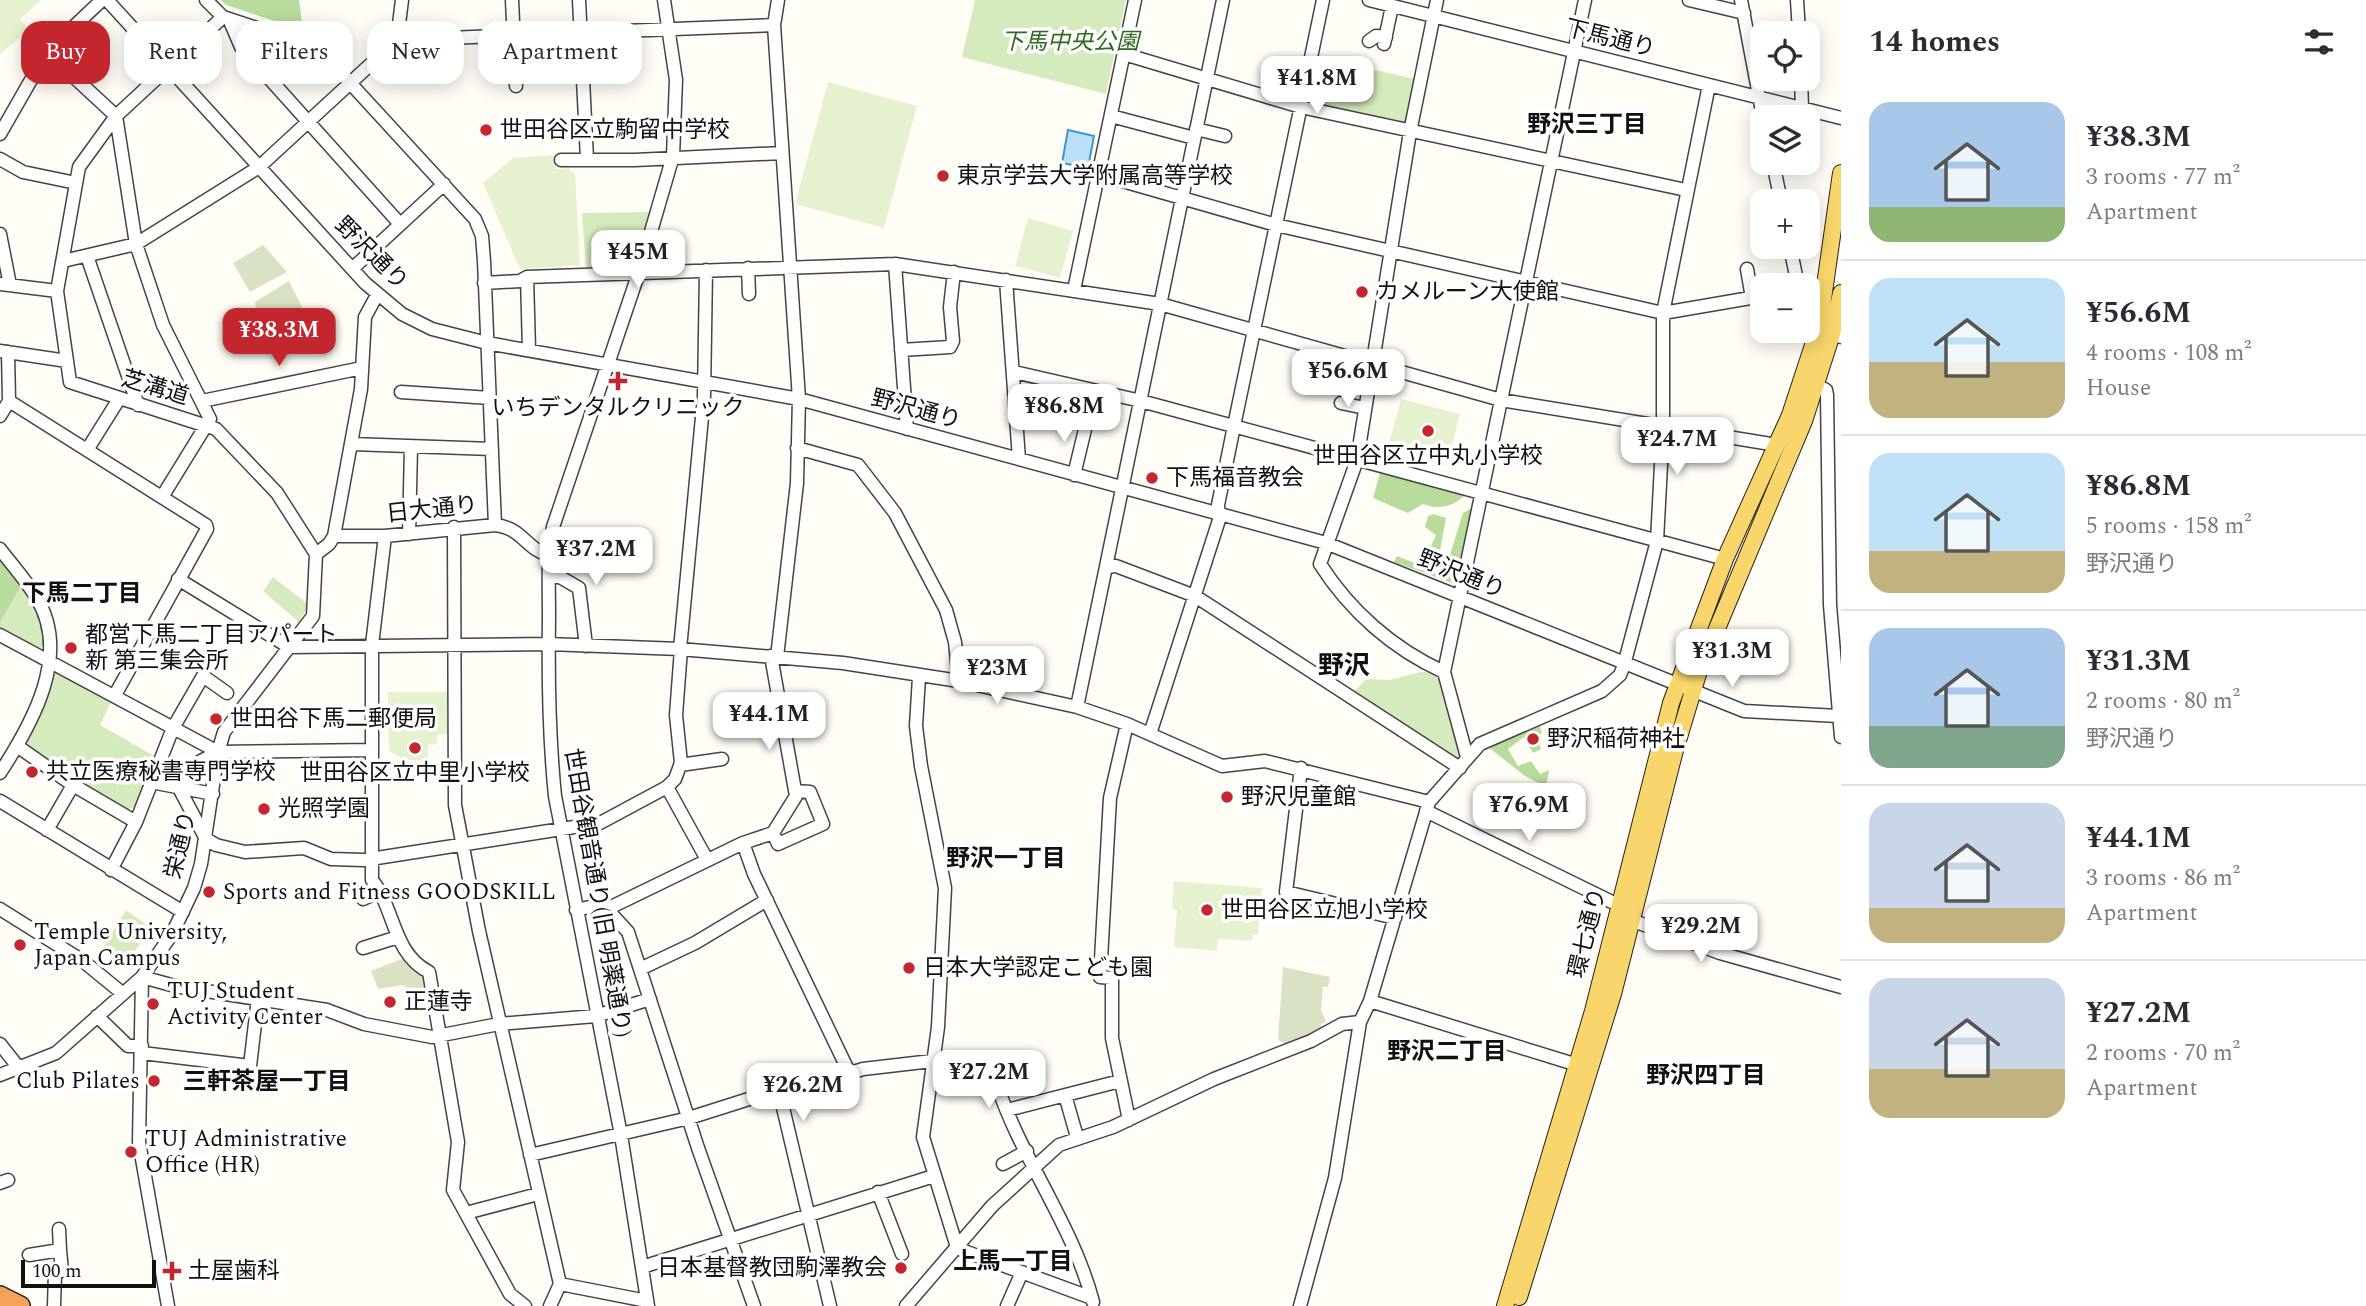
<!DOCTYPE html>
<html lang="en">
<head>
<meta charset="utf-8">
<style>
	:root { --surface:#fff; --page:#f7f7f7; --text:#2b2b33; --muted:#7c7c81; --line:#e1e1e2; --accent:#c4262e }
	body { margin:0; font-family:Spectral,"Noto Sans JP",serif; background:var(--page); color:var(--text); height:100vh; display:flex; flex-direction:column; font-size:26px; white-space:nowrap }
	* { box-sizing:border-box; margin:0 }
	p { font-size:23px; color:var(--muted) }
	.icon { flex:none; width:38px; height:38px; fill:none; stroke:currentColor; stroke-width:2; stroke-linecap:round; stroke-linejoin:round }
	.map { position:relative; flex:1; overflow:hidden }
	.sheet { display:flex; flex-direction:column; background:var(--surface); width:525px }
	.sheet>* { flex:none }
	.guide { position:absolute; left:21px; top:21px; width:665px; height:63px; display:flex; gap:14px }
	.buttons { position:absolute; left:1750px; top:21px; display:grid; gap:14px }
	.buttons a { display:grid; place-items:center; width:70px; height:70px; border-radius:14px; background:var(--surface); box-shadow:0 4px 18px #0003; font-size:35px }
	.scale { position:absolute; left:21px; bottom:18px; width:135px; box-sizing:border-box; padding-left:7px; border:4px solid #111; border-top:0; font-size:19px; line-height:24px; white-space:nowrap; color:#111; -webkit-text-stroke:5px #fff; paint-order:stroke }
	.price { position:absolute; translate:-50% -60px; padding:0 16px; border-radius:14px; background:#fff; color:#222; font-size:23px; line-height:46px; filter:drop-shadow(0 2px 4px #0008) }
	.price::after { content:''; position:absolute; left:50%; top:42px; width:21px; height:16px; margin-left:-10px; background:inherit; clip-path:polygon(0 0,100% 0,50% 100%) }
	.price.active { background:var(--accent); color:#fff }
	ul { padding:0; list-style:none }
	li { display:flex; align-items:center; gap:21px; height:175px; padding:0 28px }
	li+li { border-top:2px solid var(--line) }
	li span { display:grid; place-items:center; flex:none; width:196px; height:140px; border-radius:21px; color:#555 }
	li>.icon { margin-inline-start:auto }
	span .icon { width:84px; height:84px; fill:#fffc; stroke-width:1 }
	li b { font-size:30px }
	h2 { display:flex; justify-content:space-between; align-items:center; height:84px; padding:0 28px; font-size:30px }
	.chip { padding:0 24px; border-radius:21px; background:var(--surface); box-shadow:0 4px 18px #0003; font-size:24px; line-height:63px }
	.chip.active { background:var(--accent); color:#fff }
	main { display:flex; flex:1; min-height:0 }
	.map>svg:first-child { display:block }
	.green { fill:#d5ebbd }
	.forest { fill:#b9dc9c }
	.cemetery { fill:#d9e3c4 }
	.pitch { fill:#e6f2cf }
	.water { fill:#b9e0f7; stroke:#3f96cf; stroke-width:2 }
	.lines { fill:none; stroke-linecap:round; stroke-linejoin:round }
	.minor-casing { stroke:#444; stroke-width:15 }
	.major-casing { stroke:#222; stroke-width:18 }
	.highway-casing { stroke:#222; stroke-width:22 }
	.minor { stroke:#fff; stroke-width:12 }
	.major { stroke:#f9d66b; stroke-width:16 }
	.highway { stroke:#f5a25d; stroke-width:19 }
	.poi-dot { fill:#c4262e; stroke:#fff; stroke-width:2.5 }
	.labels { text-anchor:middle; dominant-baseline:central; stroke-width:7; stroke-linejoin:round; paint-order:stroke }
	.street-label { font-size:23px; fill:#111; stroke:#fff }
	.park-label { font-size:23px; font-style:italic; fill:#2f6b1f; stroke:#fff }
	.poi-label { font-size:23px; fill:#111; stroke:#fff; text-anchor:start }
	.neighbourhood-label { font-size:24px; font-weight:bold; fill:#111; stroke:#fff }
	.quarter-label { font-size:26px; font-weight:bold; fill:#111; stroke:#fff }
</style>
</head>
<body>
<main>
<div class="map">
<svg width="1841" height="1306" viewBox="0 0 1841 1306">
	<rect width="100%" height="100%" fill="#fffdf5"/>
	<path class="green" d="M 975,0 L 1126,0 L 1106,94 L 962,57 Z
		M 1316,57 L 1416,79 L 1406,125 L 1306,103 Z
		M 650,212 L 634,266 L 586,268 L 582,213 Z
		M 0,555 C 23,586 42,605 44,646 L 39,649 L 0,628 Z
		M 273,577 L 309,605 L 299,622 L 263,591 Z
		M 58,671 L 112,700 L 100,725 L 156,757 L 137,807 L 123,810 L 26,746 L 24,742 L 53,673 Z
		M 1420,672 L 1443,672 L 1464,756 L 1459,765 L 1351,695 L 1366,679 L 1390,680 Z
		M 126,910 L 151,928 L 124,967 L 101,951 Z"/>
	<path class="forest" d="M 221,0 L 299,0 L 302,21 L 297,26 L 287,25 L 226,5 Z
		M 1381,470 L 1466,494 C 1454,507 1438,510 1423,504 L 1408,513 L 1373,498 Z
		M 1472,508 L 1459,579 L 1455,584 L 1394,562 L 1397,556 L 1422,566 L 1436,535 L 1425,527 L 1428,516 L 1433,514 L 1446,518 L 1440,550 L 1450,555 L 1463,513 Z
		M 0,557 L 21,586 L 0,622 Z
		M 1539,724 L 1542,733 L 1536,736 L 1541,749 L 1533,753 L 1524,737 L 1508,749 L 1518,766 L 1531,761 L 1540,774 L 1549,770 L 1546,787 L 1525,776 L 1487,746 Z"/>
	<path class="cemetery" d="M 263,245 L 287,272 L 250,292 L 233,263 Z
		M 289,281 L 309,321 L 265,336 L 258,320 L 255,302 Z
		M 404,958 L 426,979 L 428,991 L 411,993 L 404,985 L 378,989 L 371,971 Z
		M 1283,967 L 1330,977 L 1328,987 L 1323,987 L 1321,1010 L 1326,1022 L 1321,1024 L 1322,1032 L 1291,1046 L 1278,1040 Z"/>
	<path class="pitch" d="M 0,0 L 41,0 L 20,19 L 29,30 L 0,54 Z
		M 828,82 L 917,106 L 884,228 L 795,204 Z
		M 555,155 L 556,169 L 568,168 L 575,174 L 580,265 L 520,269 L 483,183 L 513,158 Z
		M 1028,218 L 1073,231 L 1060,278 L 1015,266 Z
		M 1401,399 L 1460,414 L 1448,460 L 1389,444 Z
		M 388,692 L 448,692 L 448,734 L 437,735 L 437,744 L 428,745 L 428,760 L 405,760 L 389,751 Z
		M 1174,881 L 1262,888 L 1258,935 L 1253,935 L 1252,941 L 1218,939 L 1217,951 L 1174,947 L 1177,910 L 1172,909 Z"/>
	<path class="water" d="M 1068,130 L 1094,136 L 1088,168 L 1062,163 Z"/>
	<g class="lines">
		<g class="minor-casing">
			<path id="minor" d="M 107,0 L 365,283 L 402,314 L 432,329 L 487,343 L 799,399 L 1326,543 L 1744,711 L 1838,716
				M 206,0 L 223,17 L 318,48 L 475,219 L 482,236 L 484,261 L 495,525
				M 512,0 L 516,86
				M 579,0 L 587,159
				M 1369,0 L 1841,118
				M 1437,0 L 1410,132 L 1357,460 L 1320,564 C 1350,611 1393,649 1444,672
				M 1689,0 L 1744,13
				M 1741,0 L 1763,117
				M 1797,0 L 1799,33
				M 229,19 L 241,47 L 400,224
				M 397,40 L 774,25
				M 1369,41 L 1376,36 L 1386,37
				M 1384,44 L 1392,6
				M 47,52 L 116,116 L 136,244 L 163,325 L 210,419 L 162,497
				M 1124,54 L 1301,107 L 1686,190
				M 1801,79 L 1802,108
				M 1111,116 L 1194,138
				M 1196,129 L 1225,136
				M 0,134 L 47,52 L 102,0
				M 0,159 L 23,172 L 76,183
				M 561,160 L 635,160 L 782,153
				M 1773,163 L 1781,201
				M 1098,174 L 1276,225 L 1663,313 L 1762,296
				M 0,234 L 10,285
				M 1790,247 L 1798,285
				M 87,256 L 138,405
				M 63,261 L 136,244 L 259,167 L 397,40 L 402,0
				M 895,264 L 907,429
				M 748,268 L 749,294
				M 352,269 L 444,184
				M 1747,269 L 1752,298
				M 527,277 L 529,350
				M 1006,280 L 1019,459
				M 484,283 L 520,281 L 527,277 L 895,264 L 1160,304 L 1501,400 L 1777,445
				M 0,284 L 57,291
				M 1074,290 L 1135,0
				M 1808,312 L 1819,327 L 1841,337
				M 901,350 L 950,347 L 953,341 L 950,307 L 954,272
				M 0,351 L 67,361
				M 8,352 L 9,401
				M 1014,372 L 1141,401 L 1725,559
				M 1817,385 L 1826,390 L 1827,395 L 1830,605 L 1841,737
				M 401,392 L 490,398
				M 202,401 L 362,368
				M 1341,403 L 1365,408
				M 1015,404 L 1032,407
				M 0,416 L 9,401 L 206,525 L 207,529 L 115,695
				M 352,444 L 492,449
				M 797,448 L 858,465 L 895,513 L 946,610 L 955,642 L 959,681
				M 87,450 L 119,399
				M 1074,475 L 1087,421
				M 454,527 L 455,805 L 479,931 L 560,1284 L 550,1306
				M 409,534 L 411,447
				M 334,536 L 361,389 L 365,317 L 377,295
				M 385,536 L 372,645 L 372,880 C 395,908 392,953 429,972 L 458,1142 L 453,1190 L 510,1294 L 525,1306
				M 0,549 C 12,565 26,580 36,597 C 72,654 32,724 0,773
				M 316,554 L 329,544 L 334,536 L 385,536 L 495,525 C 523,528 525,549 549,555
				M 1106,567 L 1116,566 L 1195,596 L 1460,768
				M 549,577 L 560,577 L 579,588 L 586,646
				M 178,579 L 289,647 L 548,644 L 680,649 L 843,663 L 959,681 L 1077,707 L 1127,724 L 1222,766 L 1265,761 L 1429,802
				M 0,635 L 218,752
				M 680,649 L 704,396 L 706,270
				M 777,657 L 797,483 L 799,399 L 774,25 L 778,0
				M 919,677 L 916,726 L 921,766 L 945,888 L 938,1027 L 923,1137 L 956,1244 L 964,1251 L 1092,1298
				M 1077,707 L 1223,0
				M 1127,724 L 1110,798 L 1100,977 L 1112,978 L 1112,1038 L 1129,1120
				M 1150,734 L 1219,520 L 1218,505 L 1234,426 L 1323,0
				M 17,746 L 73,785 L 136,822
				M 1467,757 L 1444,672 L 1585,0
				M 680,765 L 722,759
				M 1301,768 L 1286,892 L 1395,918
				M 151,782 L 213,794
				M 667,787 L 705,856
				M 180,790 L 206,839 L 216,845 L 245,852 L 304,848 L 331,859 L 364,860 L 600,823 L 667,787 L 675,779 L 681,763 L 676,715 L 681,649
				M 180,790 L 201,761 L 218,752 L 372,750
				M 0,801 L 183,912
				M 1426,811 L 1618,905
				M 47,830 L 73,785
				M 773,833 L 778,844 L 823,824 L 810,792 L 795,791
				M 743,843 L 754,874 L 849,1072
				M 111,870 L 136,822 L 173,728 L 203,676 L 227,693
				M 363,899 L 381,891
				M 0,909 L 83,961 L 122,993
				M 607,909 L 628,932 L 698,1148 L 754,1306
				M 576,910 L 594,906 L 607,909 L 743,843 L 773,833 L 796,796 L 771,656
				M 1631,920 L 1720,953 L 1841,987
				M 363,948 L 398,937
				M 640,969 L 695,943 L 767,900
				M 1370,1001 L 1584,1067
				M 97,1016 L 128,1046 L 142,1046
				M 0,1044 L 19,1068
				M 142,1053 L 250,1066 L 258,998
				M 0,1075 L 56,1053 L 142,977 L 172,934 L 194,888 L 201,864 L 218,752 L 224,732 L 313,616 L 316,554 L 277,493 L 216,429 L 70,382 L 57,291 L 79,167 L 116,116 L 223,17
				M 997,1085 C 1022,1160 1073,1225 1093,1302
				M 780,1095 L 830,1306
				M 1065,1095 L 1077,1137
				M 1007,1110 L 1120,1081
				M 530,1155 L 689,1118 L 752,1098 L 780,1095 L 863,1069 L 932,1061
				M 1003,1164 L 1027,1151
				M 0,1183 L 8,1180
				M 878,1192 L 902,1254
				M 466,1213 L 538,1194
				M 59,1229 L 60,1250
				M 29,1255 L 60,1250 L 62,1271
				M 642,1267 L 934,1176
				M 560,1284 L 647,1301
				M 54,1306 L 55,1273
				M 168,1306 L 139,1142 L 142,977 L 175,986 L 327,1010 L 364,1024 L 432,1037 L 499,1024 L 596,1016 L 650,999
				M 648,1306 L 621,1135 L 555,796 C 549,737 548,678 549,618 C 549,588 547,557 553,527 L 641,266 L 673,156 L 676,80 L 664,0
				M 906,1306 L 992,1206 L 1059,1145 L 1113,1127 L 1214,1079 L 1311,1041 L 1342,1024 L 1360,1022
				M 1007,1306 L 1022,1272
				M 1300,1306 L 1335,1178 L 1360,1022 L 1370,1001 L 1429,802 L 1480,744 L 1602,691 L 1620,675 L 1624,665 L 1657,541 L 1663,427 L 1663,313 L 1709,85"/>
		</g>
		<g class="major-casing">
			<path id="major" d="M 1519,1297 L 1613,994 L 1674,754 L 1698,674 L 1804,421 L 1832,334 L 1841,293
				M 1505,1306 L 1593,1011 L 1671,703 L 1725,559 L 1790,415 L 1819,327 L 1841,173"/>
		</g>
		<g class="highway-casing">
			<path id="highway" d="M 0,1296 L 20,1306"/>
		</g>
		<use href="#minor" class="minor"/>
		<use href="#major" class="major"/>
		<use href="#highway" class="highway"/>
	</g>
	<g class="poi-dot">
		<circle cx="486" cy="130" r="7"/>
		<circle cx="943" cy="176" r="7"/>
		<circle cx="1362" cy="292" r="7"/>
		<path d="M614.5 370.5h7v7h7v7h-7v7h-7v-7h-7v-7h7z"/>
		<circle cx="1428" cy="431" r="7"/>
		<circle cx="1152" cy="478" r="7"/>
		<circle cx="71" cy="648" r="7"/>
		<circle cx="216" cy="719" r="7"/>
		<circle cx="1533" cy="739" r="7"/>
		<circle cx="415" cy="748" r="7"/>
		<circle cx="32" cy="772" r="7"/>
		<circle cx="1227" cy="797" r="7"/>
		<circle cx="264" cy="809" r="7"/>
		<circle cx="209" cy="892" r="7"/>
		<circle cx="1207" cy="910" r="7"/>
		<circle cx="20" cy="945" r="7"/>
		<circle cx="909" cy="968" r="7"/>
		<circle cx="390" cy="1002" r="7"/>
		<circle cx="153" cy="1004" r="7"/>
		<circle cx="154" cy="1081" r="7"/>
		<circle cx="131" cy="1152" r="7"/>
		<circle cx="901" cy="1268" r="7"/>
		<path d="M168.5 1260.5h7v7h7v7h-7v7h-7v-7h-7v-7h7z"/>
	</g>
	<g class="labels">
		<g class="street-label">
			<text transform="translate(1610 39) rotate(14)">下馬通り</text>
			<text transform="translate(371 254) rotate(45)">野沢通り</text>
			<text transform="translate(155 388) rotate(17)">芝溝道</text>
			<text transform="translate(916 410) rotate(15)">野沢通り</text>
			<text transform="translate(432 510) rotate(-6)">日大通り</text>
			<text transform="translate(1461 575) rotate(22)">野沢通り</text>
			<text transform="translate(181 845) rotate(-77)">栄通り</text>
			<text transform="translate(597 893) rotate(80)">世田谷観音通り(旧 明薬通り)</text>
			<text transform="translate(1588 933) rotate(-76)">環七通り</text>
		</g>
		<g class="park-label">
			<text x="1070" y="42">下馬中央公園</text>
		</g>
		<g class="poi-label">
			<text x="500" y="130">世田谷区立駒留中学校</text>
			<text x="957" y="176">東京学芸大学附属高等学校</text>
			<text x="1376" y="292">カメルーン大使館</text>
			<text x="618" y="408" text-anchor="middle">いちデンタルクリニック</text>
			<text x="1428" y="456" text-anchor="middle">世田谷区立中丸小学校</text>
			<text x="1166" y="478">下馬福音教会</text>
			<text x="85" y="635">都営下馬二丁目アパート<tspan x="85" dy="26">新 第三集会所</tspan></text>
			<text x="230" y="719">世田谷下馬二郵便局</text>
			<text x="1547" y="739">野沢稲荷神社</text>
			<text x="46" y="772">共立医療秘書専門学校</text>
			<text x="415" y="773" text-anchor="middle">世田谷区立中里小学校</text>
			<text x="1241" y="797">野沢児童館</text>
			<text x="278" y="809">光照学園</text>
			<text x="223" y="892">Sports and Fitness GOODSKILL</text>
			<text x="1221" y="910">世田谷区立旭小学校</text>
			<text x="34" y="932">Temple University,<tspan x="34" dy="26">Japan Campus</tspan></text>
			<text x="923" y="968">日本大学認定こども園</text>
			<text x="167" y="991">TUJ Student<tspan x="167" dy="26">Activity Center</tspan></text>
			<text x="404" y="1002">正蓮寺</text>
			<text x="140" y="1081" text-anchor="end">Club Pilates</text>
			<text x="145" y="1139">TUJ Administrative<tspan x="145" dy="26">Office (HR)</tspan></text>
			<text x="887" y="1268" text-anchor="end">日本基督教団駒澤教会</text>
			<text x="188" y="1271">土屋歯科</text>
		</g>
		<g class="neighbourhood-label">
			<text x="1587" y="125">野沢三丁目</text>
			<text x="82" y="594">下馬二丁目</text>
			<text x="1006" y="859">野沢一丁目</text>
			<text x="1447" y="1052">野沢二丁目</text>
			<text x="1706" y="1076">野沢四丁目</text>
			<text x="267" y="1082">三軒茶屋一丁目</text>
			<text x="1013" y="1262">上馬一丁目</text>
		</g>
		<g class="quarter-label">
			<text x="1344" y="666">野沢</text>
		</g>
	</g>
</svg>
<div class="buttons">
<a><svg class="icon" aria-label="locate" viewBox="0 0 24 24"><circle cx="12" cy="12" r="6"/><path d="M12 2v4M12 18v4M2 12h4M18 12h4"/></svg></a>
<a><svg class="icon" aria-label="layers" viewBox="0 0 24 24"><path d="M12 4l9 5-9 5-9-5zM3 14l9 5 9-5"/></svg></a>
<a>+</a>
<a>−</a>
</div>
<div class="scale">100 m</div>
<b class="price" style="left:1317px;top:116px">¥41.8M</b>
<b class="price" style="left:638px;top:290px">¥45M</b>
<b class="price active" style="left:279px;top:368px">¥38.3M</b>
<b class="price" style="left:1348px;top:409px">¥56.6M</b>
<b class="price" style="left:1064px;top:444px">¥86.8M</b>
<b class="price" style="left:1677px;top:477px">¥24.7M</b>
<b class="price" style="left:596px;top:587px">¥37.2M</b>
<b class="price" style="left:1732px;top:689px">¥31.3M</b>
<b class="price" style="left:997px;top:706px">¥23M</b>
<b class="price" style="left:769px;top:752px">¥44.1M</b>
<b class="price" style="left:1529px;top:843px">¥76.9M</b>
<b class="price" style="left:1701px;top:964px">¥29.2M</b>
<b class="price" style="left:989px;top:1110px">¥27.2M</b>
<b class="price" style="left:803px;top:1123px">¥26.2M</b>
<div class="guide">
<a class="chip active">Buy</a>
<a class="chip">Rent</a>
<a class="chip">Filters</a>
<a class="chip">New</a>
<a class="chip">Apartment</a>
</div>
</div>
<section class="sheet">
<h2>14 homes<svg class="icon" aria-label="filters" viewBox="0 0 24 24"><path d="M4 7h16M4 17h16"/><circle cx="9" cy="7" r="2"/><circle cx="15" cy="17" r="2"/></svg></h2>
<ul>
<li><span style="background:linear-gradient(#a9c7e8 75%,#8fb573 0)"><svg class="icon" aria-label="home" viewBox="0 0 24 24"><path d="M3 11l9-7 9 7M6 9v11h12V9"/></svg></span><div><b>¥38.3M</b><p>3 rooms · 77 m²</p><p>Apartment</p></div></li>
<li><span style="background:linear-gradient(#bfe0f5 60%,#c2b280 0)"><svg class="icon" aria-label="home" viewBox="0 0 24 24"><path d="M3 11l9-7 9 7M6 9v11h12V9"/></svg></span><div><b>¥56.6M</b><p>4 rooms · 108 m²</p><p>House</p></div></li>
<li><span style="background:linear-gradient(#bfe0f5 70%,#c2b280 0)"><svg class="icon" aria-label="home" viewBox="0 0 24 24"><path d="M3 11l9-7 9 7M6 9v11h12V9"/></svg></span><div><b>¥86.8M</b><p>5 rooms · 158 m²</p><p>野沢通り</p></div></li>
<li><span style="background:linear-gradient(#a9c7e8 70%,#7fa58c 0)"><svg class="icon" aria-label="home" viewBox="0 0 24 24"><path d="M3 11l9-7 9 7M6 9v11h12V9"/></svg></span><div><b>¥31.3M</b><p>2 rooms · 80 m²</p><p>野沢通り</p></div></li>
<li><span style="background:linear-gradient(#c9d6e8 75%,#c2b280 0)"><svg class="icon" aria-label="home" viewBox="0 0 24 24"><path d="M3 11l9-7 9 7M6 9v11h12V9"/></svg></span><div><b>¥44.1M</b><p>3 rooms · 86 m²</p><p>Apartment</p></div></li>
<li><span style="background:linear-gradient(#c9d6e8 65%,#c2b280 0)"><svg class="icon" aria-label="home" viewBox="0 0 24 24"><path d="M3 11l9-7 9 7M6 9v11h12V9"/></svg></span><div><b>¥27.2M</b><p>2 rooms · 70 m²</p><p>Apartment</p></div></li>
</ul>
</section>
</main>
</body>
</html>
